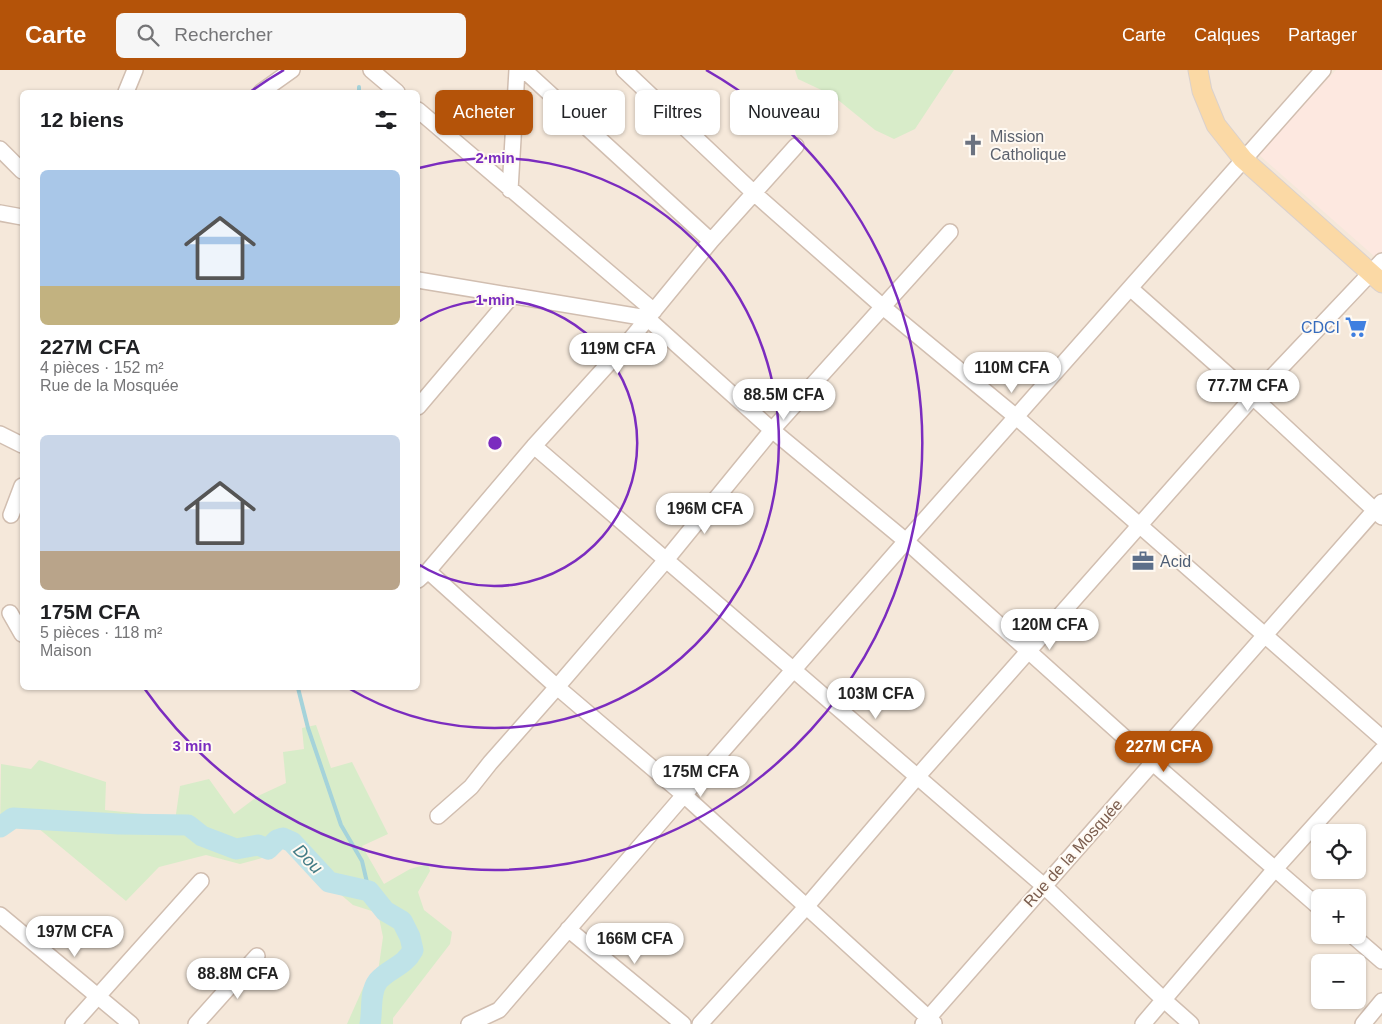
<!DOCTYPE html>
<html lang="fr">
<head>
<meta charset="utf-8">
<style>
	:root { --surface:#fff; --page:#f6f6f6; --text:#202124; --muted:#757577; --accent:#b45309 }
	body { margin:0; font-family:Helvetica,sans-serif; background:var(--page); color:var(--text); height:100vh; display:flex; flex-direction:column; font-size:19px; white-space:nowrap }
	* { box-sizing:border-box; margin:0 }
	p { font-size:16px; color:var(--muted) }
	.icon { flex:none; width:28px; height:28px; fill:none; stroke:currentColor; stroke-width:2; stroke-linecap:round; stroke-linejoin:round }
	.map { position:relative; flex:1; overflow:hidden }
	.side { position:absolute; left:20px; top:20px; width:400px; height:600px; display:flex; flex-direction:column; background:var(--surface); border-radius:8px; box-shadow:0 1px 4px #0004 }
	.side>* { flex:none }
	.banner { position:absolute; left:435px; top:20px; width:475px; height:45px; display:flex; gap:10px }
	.tools { position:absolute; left:1311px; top:754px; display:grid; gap:10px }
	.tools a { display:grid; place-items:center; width:55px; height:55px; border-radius:8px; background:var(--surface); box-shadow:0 1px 4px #0004; font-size:25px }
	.price { position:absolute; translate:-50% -42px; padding:0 11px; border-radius:18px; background:#fff; color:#222; font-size:16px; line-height:32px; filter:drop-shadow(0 1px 2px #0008) }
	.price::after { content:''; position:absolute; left:50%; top:30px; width:15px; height:11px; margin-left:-8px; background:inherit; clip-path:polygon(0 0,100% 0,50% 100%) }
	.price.selected { background:var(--accent); color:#fff }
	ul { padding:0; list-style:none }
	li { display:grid; align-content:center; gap:10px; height:265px; padding:0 20px }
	li span { display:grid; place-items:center; height:155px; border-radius:8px; color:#555 }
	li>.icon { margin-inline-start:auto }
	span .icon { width:90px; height:90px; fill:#fffc; stroke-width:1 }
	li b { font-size:21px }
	h2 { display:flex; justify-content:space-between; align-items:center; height:60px; padding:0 20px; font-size:21px }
	.tag { padding:0 18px; border-radius:8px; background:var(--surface); box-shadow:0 1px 4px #0004; font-size:18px; line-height:45px }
	.tag.selected { background:var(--accent); color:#fff }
	header { display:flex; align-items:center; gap:30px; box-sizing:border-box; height:70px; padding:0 25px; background:var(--accent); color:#fff }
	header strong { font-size:24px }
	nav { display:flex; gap:28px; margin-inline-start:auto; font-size:18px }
	.search { width:350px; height:45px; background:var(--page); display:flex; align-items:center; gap:12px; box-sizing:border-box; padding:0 18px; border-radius:8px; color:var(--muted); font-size:19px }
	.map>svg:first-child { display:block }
	.residential { fill:#f5e8da; fill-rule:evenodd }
	.commercial { fill:#fde8e0 }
	.green { fill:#d8ecc9 }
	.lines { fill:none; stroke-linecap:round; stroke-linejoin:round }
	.stream { stroke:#a5d3da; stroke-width:4 }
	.river { stroke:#bfe3e8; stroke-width:21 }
	.minor-casing { stroke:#d1beb0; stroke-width:18 }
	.major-casing { stroke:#dad1cd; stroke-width:21 }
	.minor { stroke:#fff; stroke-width:15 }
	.major { stroke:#fbd9a5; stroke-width:19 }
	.ring { fill:none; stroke:#7b2cbf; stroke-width:2.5 }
	.labels { text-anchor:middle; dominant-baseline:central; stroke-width:4; stroke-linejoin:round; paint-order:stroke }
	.worship-label { font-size:16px; fill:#5b616d; stroke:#fffaf3; text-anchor:start }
	.shop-label { font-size:16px; fill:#366cbe; stroke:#fffaf3; text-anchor:end }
	.service-label { font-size:16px; fill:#4e5e75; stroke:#fffaf3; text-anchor:start }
	.street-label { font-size:16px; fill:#7a5c4d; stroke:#fffaf3 }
	.water-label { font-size:18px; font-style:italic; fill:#437c86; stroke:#fffaf3 }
	.centre { fill:#7b2cbf; stroke:#fffaf3; stroke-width:2.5 }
	.ring-label { font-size:15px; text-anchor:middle; font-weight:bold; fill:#7b2cbf; stroke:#fffaf3; stroke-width:4; stroke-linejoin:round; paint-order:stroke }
</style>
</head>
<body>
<header>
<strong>Carte</strong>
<div class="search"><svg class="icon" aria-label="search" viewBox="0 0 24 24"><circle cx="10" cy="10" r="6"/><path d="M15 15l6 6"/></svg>Rechercher</div>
<nav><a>Carte</a><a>Calques</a><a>Partager</a></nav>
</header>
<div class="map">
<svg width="1382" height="954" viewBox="0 0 1382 954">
	<rect width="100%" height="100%" fill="#fdf6ec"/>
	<path class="residential" d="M 0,0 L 1382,0 L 1382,954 L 0,954 ZM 22,22 L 418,22 L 418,618 L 22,618 ZM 1320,762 L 1358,762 L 1358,800 L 1320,800 ZM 1320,828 L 1358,828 L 1358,865 L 1320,865 ZM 1320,892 L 1358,892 L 1358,930 L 1320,930 Z"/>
	<path class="commercial" d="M 1336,0 L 1382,0 L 1382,193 L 1258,84 Z"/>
	<path class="green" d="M 795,0 L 954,0 L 915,59 L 894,69 L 875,60 L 832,25 L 798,9 Z
		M 316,655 L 331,698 L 352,692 L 388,764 L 362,776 L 384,814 L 410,799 L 428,794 L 430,801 L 418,822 L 424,840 L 452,862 L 450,874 L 393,948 L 393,954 L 347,954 L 363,918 L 378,902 L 383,867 L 378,843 L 353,835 L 280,773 L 262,788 L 240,794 L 206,785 L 159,797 L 126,831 L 38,758 L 18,755 L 0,764 L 1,694 L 31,699 L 39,690 L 106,712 L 105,740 L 152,745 L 153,751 L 175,751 L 180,716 L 209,709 L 234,744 L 258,726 L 286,713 L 283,682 L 304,679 L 302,658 Z"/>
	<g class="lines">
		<path class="stream" d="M 359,22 L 359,17
			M 298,618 L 308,658 L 341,755 L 362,791 L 369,821"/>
		<path class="river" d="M 0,757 L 13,748 L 119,754 L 188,755 L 202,766 L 236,779 L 258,775 L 268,779 L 277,770 L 283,768 L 292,772 L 329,812 L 369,821 L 385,841 L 402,851 L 410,867 L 413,880 C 404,897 389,898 378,911 C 369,923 373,940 370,954"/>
		<g class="minor-casing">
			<path id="minor" d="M 371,0 L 397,22
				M 524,0 L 711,171
				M 624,0 L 755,124 L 883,237 L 1015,346 L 1382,668
				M 126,22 L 135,0
				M 261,22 L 292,0
				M 418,40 L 654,241
				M 0,79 L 22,101
				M 510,120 L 517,0
				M 0,143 L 22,147
				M 418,210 L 647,248 L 772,360 L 906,471 L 1153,693 L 1320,838
				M 1130,218 L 1253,327 L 1382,447
				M 418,337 L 512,226
				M 0,364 L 22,375
				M 534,376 L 1044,816 L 1164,930 L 1191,954
				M 11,445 L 22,416
				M 428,501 L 557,617 L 684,725 L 934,953
				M 418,510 L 428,501 L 534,376 L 629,271 L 711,171 L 796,76
				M 10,543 L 22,564
				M 438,746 L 471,717 L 490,693 L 557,617 L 666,490 L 772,360 L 950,162
				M 0,845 L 131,954
				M 568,859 L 683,954
				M 1352,865 L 1382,891
				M 73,954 L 201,811
				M 196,954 L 257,886
				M 469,954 L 499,940 L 684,725 L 906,471 L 1323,0
				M 700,954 L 806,837 L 918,706 L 1253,327 L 1382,191
				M 923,954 L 1382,432
				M 1143,954 L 1275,799 L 1382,680
				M 1363,954 L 1382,931"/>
		</g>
		<g class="major-casing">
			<path id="major" d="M 1198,0 L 1202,21 L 1216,55 L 1243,89 L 1382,213"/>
		</g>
		<use href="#minor" class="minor"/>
		<use href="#major" class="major"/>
	</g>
	<g class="ring">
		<path d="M418 252A143 143 0 1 1 418 494"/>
		<path d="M419 98A285 285 0 1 1 350 619"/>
		<path d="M250 22A428 428 0 0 1 284 0M706 0A428 428 0 1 1 144 618"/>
	</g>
	<defs>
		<g id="church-bare" transform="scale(1.725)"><path d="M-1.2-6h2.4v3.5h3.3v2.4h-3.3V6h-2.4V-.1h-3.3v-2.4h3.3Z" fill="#6b7280" stroke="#fffaf3" stroke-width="2.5" paint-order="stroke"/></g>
		<g id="supermarket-bare" transform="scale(1.725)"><path d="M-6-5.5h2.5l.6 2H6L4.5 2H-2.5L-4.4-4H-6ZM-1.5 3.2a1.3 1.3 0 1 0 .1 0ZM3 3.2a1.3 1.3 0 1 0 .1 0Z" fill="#3f7fe0" stroke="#fffaf3" stroke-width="2.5" paint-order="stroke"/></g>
		<g id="office-bare" transform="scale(1.725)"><path d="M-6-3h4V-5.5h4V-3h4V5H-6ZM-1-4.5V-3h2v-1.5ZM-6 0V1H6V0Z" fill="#5c6f8a" stroke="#fffaf3" stroke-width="2.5" paint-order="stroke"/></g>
	</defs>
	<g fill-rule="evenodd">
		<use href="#church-bare" x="973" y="75"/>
		<use href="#supermarket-bare" x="1356" y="257"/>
		<use href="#office-bare" x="1143" y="491"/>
	</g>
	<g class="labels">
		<g class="worship-label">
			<text x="990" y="66">Mission<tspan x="990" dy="18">Catholique</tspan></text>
		</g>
		<g class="shop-label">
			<text x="1340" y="257">CDCI</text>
		</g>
		<g class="service-label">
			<text x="1160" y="491">Acid</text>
		</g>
		<g class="street-label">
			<text transform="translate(1073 783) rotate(-48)">Rue de la Mosquée</text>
		</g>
		<g class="water-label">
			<text transform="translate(308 789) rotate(46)">Dou</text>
		</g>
	</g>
	<circle cx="495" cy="373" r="8" class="centre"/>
	<g class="ring-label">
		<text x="495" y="93">2 min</text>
		<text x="495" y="235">1 min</text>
		<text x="192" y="681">3 min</text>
	</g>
</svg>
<div class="tools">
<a><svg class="icon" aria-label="locate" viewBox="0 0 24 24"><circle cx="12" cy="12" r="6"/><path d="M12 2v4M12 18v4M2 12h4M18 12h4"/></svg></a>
<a>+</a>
<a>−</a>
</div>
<b class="price" style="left:618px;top:305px">119M CFA</b>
<b class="price" style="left:1012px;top:324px">110M CFA</b>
<b class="price" style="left:1248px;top:342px">77.7M CFA</b>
<b class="price" style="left:784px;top:351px">88.5M CFA</b>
<b class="price" style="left:705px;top:465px">196M CFA</b>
<b class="price" style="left:1050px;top:581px">120M CFA</b>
<b class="price" style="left:876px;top:650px">103M CFA</b>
<b class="price selected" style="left:1164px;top:703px">227M CFA</b>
<b class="price" style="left:701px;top:728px">175M CFA</b>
<b class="price" style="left:75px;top:888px">197M CFA</b>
<b class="price" style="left:635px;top:895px">166M CFA</b>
<b class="price" style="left:238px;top:930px">88.8M CFA</b>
<div class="banner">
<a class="tag selected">Acheter</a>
<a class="tag">Louer</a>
<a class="tag">Filtres</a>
<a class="tag">Nouveau</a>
</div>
<section class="side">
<h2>12 biens<svg class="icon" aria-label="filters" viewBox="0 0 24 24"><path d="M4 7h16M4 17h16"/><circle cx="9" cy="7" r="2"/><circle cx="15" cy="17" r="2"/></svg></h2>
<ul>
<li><span style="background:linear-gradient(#a9c7e8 75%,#c2b280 0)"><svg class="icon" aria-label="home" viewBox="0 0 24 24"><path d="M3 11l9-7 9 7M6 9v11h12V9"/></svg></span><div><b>227M CFA</b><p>4 pièces · 152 m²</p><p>Rue de la Mosquée</p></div></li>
<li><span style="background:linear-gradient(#c9d6e8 75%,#b9a48a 0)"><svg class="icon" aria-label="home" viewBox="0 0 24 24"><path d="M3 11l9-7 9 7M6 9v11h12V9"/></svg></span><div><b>175M CFA</b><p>5 pièces · 118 m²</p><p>Maison</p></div></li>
</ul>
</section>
</div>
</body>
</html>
